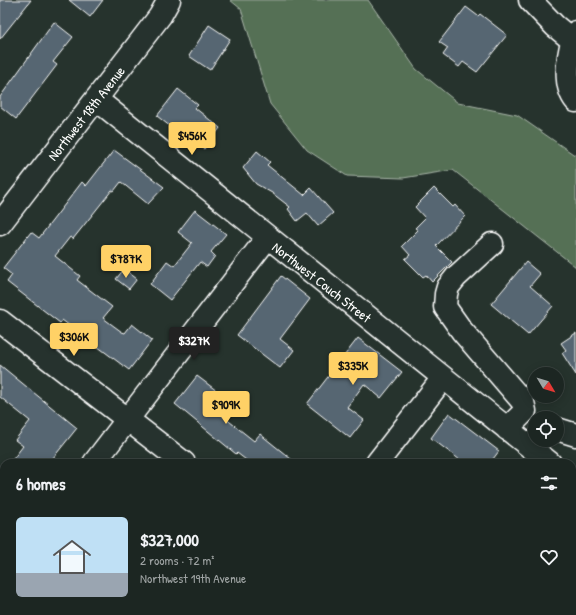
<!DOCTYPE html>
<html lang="en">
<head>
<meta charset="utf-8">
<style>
	:root { --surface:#1c2622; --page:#29322f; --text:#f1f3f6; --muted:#a0a5a5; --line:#3a4340; --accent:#ffd166 }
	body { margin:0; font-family:"Patrick Hand",sans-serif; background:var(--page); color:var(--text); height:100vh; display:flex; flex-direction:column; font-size:15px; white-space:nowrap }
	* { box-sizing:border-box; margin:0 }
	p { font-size:13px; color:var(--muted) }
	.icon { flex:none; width:22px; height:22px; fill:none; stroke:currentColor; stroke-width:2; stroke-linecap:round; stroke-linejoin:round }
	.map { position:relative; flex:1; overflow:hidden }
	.sheet { position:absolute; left:0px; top:459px; width:576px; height:156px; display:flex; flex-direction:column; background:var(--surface); border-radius:12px 12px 0 0; box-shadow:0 2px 10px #0003,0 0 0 1px var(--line) }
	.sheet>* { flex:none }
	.needle { width:26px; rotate:128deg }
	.buttons { position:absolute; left:528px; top:367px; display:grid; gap:8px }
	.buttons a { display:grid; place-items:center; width:36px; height:36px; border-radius:50%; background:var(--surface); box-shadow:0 2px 10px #0003,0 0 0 1px var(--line); font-size:20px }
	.price { position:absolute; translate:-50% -34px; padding:0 9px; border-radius:4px; background:var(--accent); color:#111; font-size:13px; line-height:26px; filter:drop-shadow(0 1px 2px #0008) }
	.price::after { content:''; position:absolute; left:50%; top:24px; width:12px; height:9px; margin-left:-6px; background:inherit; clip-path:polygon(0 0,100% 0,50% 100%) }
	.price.selected { background:#222; color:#fff }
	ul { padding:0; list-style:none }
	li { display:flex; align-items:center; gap:12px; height:100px; padding:0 16px }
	li span { display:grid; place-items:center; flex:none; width:112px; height:80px; border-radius:6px; color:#555 }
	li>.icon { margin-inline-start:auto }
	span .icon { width:48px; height:48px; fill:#fffc; stroke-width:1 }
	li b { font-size:17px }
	h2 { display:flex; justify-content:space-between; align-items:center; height:48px; padding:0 16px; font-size:17px }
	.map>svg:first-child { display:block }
	.green { fill:#556f55; stroke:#aab7aa }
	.building { fill:#566672; stroke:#fff }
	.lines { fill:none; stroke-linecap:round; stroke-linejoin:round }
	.minor-casing { stroke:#fff; stroke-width:25 }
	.minor { stroke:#26332d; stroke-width:22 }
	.labels { text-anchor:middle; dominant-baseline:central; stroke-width:3; stroke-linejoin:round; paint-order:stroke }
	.street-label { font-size:14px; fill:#fff; stroke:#26332d }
</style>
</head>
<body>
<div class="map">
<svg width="576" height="615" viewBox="0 0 576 615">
	<rect width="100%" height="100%" fill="#26332d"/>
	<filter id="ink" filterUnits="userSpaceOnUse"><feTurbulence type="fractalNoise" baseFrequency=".025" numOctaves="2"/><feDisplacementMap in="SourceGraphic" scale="8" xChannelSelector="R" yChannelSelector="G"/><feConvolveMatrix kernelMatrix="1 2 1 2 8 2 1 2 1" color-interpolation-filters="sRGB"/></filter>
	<g filter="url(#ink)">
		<path class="green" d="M 230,0 L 368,0 L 416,69 L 458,103 L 517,115 L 576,156 L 576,267 L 453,170 L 403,178 L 347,176 L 307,150 L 270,104 L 241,9 Z"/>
		<path class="building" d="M 0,0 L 31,0 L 0,39 Z
			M 69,0 L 103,0 L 90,17 Z
			M 466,7 L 478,16 L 480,14 L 507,35 L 477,72 L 463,62 L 459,67 L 443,55 L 448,48 L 439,42 Z
			M 54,22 L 73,37 L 53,62 L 57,65 L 16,119 L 0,106 L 0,97 Z
			M 209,25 L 230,39 L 210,70 L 189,56 Z
			M 178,89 L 198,105 L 195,108 L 220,128 L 204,149 L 178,129 L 176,131 L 157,116 Z
			M 114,150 L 164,187 L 148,204 L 121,182 L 114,191 L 112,190 L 73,239 L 70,237 L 55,256 L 80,276 L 77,280 L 112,307 L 103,318 L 122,332 L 125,333 L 132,324 L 152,340 L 129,370 L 62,320 L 60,323 L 7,282 L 12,275 L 3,268 L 31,232 L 39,238 L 82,182 L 86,186 Z
			M 257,151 L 270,162 L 267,165 L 304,195 L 311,188 L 333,213 L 318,226 L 307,213 L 297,221 L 288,209 L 290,207 L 272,193 L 256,184 L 243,168 Z
			M 434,188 L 453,207 L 455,205 L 465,216 L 436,246 L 452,262 L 432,282 L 426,275 L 423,277 L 405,259 L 410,255 L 402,246 L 418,230 L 415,228 L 425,218 L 415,207 Z
			M 195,210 L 226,234 L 211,252 L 215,256 L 207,267 L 200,262 L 170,300 L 150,284 L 167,261 L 174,266 L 192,243 L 178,232 Z
			M 526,262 L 540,274 L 530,286 L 553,306 L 528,335 L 491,304 Z
			M 124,269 L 137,279 L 129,289 L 116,279 Z
			M 281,276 L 310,299 L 280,339 L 294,350 L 280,368 L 237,335 Z
			M 576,333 L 576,375 L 562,353 L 566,350 L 561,343 Z
			M 358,338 L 402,372 L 381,398 L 364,384 L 347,407 L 364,420 L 350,438 L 307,404 Z
			M 0,365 L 77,428 L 49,463 L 10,463 L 23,446 L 15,440 L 30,421 L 0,397 Z
			M 197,376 L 225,397 L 215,410 L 254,441 L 260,434 L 296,463 L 250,463 L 237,453 L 236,454 L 175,404 Z
			M 449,413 L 499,451 L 490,463 L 464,463 L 431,438 Z"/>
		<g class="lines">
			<g class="minor-casing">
				<path id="minor" d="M 530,0 L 555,26 L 572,40
					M 576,32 C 568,50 562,85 576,101
					M 96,99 L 550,463
					M 0,224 L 160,16 L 169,0
					M 492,244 L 456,277 L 448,287 L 446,294 L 445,307 L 462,331 L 523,402 L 525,411 L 507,429
					M 0,321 L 184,463
					M 557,429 L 576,435
					M 94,463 L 267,238
					M 377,463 L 443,378
					M 572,481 L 576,484
					M 0,586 L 4,581
					M 376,611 L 381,615
					M 258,615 L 261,611
					M 528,615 L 531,611"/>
			</g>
			<use href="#minor" class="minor"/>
		</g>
	</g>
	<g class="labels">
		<g class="street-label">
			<text transform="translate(86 113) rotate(-52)">Northwest 18th Avenue</text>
			<text transform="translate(322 282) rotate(38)">Northwest Couch Street</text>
		</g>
	</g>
</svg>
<div class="buttons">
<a><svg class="needle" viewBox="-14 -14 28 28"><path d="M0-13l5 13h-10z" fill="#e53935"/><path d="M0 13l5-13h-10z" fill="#a0a5a5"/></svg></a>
<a><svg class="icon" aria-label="locate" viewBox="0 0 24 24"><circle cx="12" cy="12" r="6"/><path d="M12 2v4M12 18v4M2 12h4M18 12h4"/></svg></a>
</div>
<b class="price" style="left:192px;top:156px">$456K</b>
<b class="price" style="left:126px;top:279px">$787K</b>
<b class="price" style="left:74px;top:357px">$306K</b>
<b class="price selected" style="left:194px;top:361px">$327K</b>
<b class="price" style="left:353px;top:386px">$335K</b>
<b class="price" style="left:226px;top:425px">$909K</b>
<section class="sheet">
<h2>6 homes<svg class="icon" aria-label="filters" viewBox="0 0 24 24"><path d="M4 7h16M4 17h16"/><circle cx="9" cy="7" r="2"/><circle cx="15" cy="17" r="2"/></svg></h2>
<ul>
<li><span style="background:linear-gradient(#bfe0f5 70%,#9aa5b1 0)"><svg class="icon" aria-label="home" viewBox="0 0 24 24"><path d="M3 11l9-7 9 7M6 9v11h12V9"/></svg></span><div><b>$327,000</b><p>2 rooms · 72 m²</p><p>Northwest 19th Avenue</p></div><svg class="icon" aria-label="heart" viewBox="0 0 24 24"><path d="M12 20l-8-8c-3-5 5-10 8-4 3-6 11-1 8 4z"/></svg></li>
</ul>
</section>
</div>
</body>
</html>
